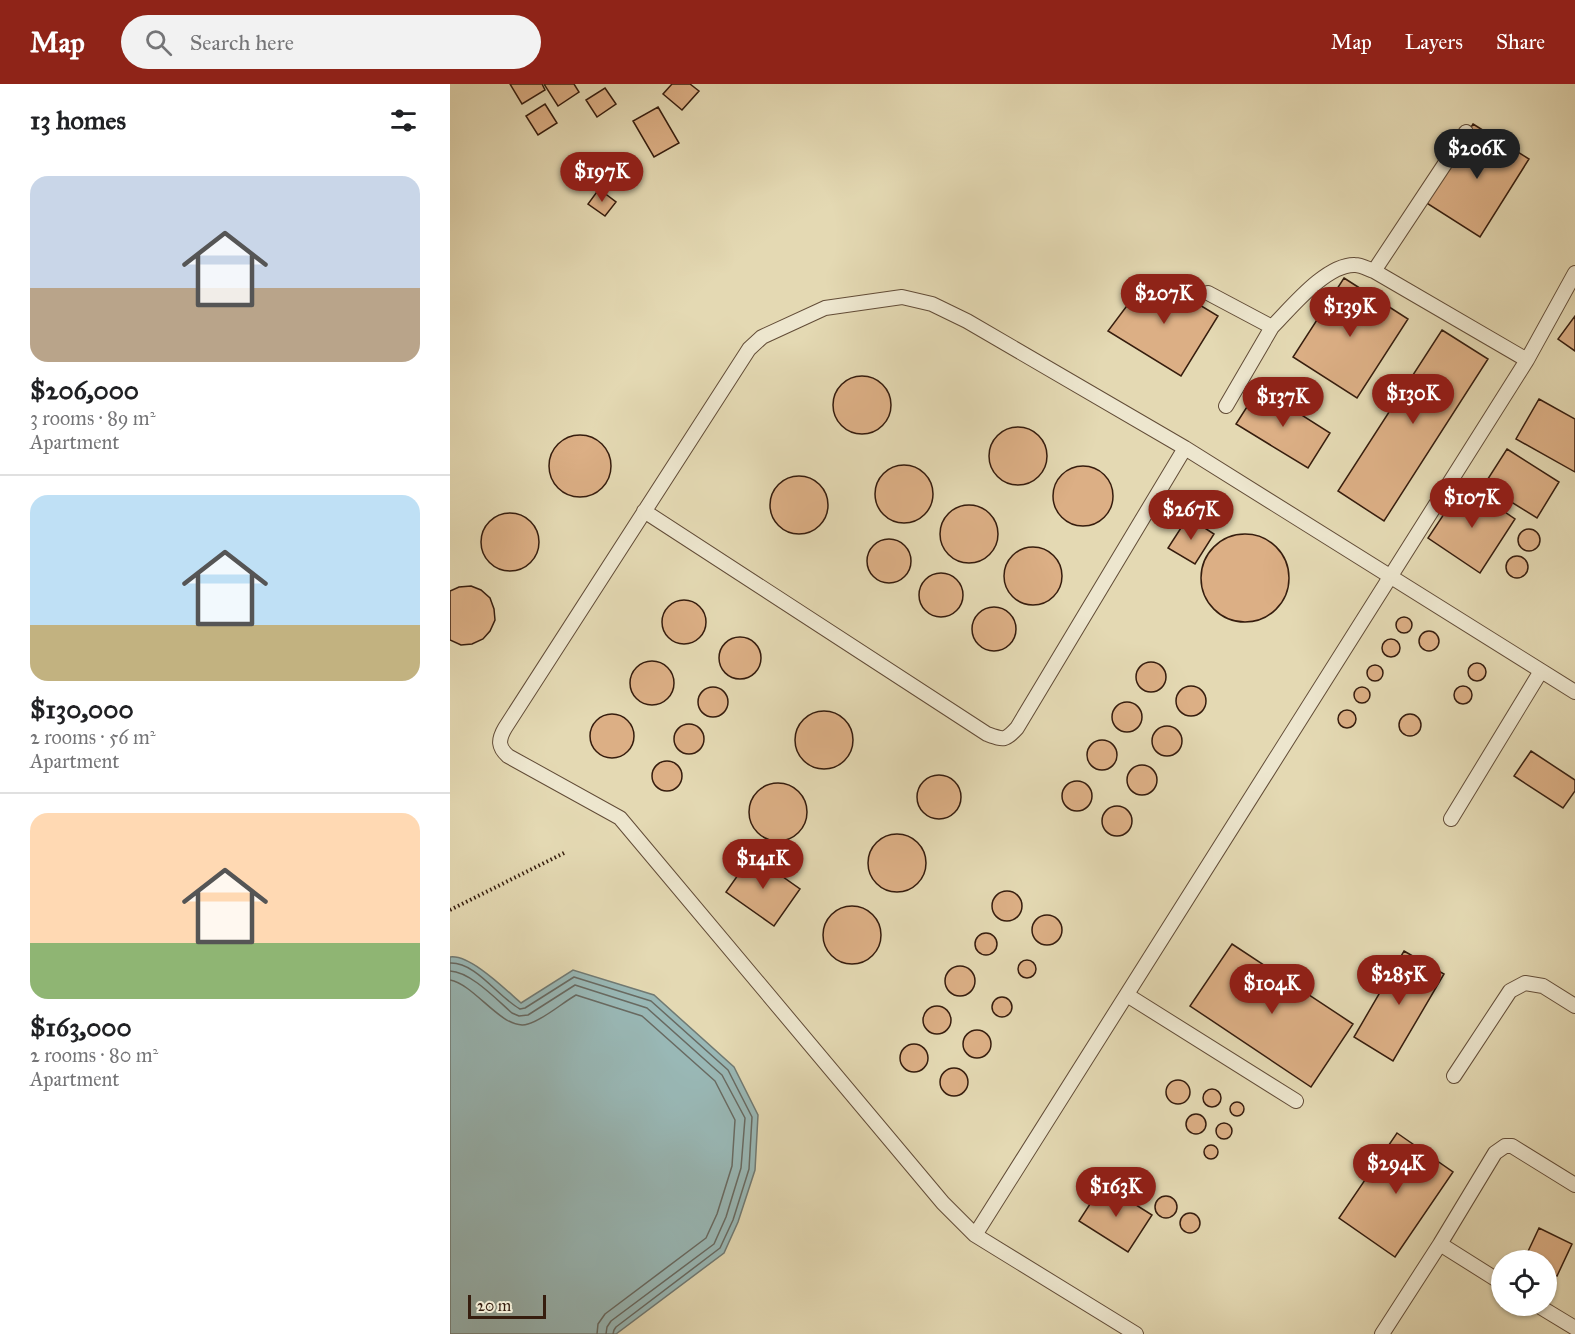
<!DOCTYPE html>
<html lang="en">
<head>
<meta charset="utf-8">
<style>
	:root { --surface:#fff; --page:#f2f2f2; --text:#202124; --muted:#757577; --line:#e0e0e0; --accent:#8f2418 }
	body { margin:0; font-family:"IM FELL Great Primer",serif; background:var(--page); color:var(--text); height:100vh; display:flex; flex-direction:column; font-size:22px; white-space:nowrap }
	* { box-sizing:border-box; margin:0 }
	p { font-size:20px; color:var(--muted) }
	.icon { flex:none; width:33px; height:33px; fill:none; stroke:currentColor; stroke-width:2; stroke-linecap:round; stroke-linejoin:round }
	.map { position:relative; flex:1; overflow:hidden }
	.sheet { display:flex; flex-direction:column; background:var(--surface); width:450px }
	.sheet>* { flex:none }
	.fabs { position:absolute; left:1041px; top:1166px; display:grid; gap:12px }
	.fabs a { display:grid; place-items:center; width:66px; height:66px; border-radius:50%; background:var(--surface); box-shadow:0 2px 4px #0004; font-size:30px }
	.scale { position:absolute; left:18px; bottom:15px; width:78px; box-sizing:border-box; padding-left:6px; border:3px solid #361d0e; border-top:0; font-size:16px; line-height:21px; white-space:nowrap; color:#361d0e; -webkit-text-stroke:4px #ede6ce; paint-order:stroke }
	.price { position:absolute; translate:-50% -51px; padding:0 14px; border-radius:21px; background:var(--accent); color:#fff; font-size:20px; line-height:39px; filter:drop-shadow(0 2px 3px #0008) }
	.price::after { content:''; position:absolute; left:50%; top:36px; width:18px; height:14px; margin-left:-9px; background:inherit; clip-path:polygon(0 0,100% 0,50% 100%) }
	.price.active { background:#222; color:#fff }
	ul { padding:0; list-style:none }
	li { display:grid; align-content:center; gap:12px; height:318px; padding:0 30px }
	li+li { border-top:2px solid var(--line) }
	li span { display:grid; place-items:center; height:186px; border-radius:18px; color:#555 }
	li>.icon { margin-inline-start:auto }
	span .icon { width:108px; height:108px; fill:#fffc; stroke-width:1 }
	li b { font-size:26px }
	h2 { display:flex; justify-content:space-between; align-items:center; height:72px; padding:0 30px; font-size:26px }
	header { display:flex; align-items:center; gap:36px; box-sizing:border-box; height:84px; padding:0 30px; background:var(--accent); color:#fff }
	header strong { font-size:28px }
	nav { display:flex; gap:33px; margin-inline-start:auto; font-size:21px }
	.search { width:420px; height:54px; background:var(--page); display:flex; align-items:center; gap:15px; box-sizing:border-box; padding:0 21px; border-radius:33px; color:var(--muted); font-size:22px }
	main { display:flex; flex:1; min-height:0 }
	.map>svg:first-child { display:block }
	.water { fill:#99b8b6; stroke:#717a73; stroke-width:1.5 }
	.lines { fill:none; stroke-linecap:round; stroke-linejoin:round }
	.shore { stroke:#686a62; stroke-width:1.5 }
	.building { fill:#dcaf85; stroke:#361d0e; stroke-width:1.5 }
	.lane-casing { stroke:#624c37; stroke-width:16 }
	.path { stroke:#361d0e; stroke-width:4; stroke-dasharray:1.5 3; stroke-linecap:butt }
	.lane { stroke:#ede6ce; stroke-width:14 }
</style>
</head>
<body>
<header>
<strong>Map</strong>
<div class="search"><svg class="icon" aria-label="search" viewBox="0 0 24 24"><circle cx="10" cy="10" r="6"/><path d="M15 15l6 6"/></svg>Search here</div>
<nav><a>Map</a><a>Layers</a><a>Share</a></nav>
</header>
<main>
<section class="sheet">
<h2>13 homes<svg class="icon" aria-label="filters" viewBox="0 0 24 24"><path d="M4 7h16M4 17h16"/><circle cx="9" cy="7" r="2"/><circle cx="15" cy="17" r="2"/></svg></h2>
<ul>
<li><span style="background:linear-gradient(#c9d6e8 60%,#b9a48a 0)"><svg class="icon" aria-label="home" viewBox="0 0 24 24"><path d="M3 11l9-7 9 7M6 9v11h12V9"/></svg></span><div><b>$206,000</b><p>3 rooms · 89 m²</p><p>Apartment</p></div></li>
<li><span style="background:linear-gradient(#bfe0f5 70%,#c2b280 0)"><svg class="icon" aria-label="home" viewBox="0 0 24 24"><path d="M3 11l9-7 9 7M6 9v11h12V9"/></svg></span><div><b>$130,000</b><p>2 rooms · 56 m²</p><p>Apartment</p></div></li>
<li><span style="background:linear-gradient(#ffd9b3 70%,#8fb573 0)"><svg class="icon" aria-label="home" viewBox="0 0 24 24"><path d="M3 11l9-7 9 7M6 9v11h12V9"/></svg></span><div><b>$163,000</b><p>2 rooms · 80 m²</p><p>Apartment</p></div></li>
</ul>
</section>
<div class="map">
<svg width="1125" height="1250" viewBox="0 0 1125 1250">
	<rect width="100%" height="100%" fill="#e4d9b3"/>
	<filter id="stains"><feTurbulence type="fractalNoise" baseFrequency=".00333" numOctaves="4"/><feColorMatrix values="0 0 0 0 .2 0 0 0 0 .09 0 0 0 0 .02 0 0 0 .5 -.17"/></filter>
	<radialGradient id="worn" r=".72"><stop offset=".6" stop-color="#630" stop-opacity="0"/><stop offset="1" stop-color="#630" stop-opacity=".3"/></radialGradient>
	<path class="water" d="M 0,873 C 20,870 56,906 71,919 L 123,886 L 204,911 L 284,983 L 308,1031 L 305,1086 L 288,1138 L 274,1169 L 166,1250 L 0,1250 Z"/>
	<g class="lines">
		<path class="shore" d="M 0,879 C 26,878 48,913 70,925 L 75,924 L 124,893 L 201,917 L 278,986 L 302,1033 L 299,1085 L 283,1136 L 270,1164 L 166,1243 L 164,1246 L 163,1250
			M 0,887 C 21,888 47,916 62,929 L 69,932 L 78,931 L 125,901 L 197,924 L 272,991 L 295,1034 L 291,1084 L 276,1133 L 264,1160 L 161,1237 L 157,1243 L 156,1250
			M 0,896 C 26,901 53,948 78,940 C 93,936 112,919 126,911 L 192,932 L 265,997 L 285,1036 L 282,1082 L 267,1130 L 256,1154 L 155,1230 L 148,1240 L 147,1250"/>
	</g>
	<path class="building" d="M 60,0 L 92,0 L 95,6 L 72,20 Z
		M 94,0 L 124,0 L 129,8 L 108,22 Z
		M 222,0 L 240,0 L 249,7 L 232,26 L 213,10 Z
		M 155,4 L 166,20 L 147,33 L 136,16 Z
		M 95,20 L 107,39 L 88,51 L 76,32 Z
		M 208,23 L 229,59 L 204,73 L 183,37 Z
		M 1023,40 L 1079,75 L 1030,153 L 975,118 Z
		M 149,105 L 166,118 L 155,132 L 138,120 Z
		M 700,191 L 768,232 L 731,292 L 658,247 Z
		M 894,194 L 958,235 L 907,314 L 843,273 Z
		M 1125,232 L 1125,267 L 1108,255 Z
		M 992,246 L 1038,275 L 934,437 L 888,407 Z
		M383 321a29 29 0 1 1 58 0a29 29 0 1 1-58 0Z
		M 809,304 L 880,349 L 858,384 L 786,340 Z
		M 1089,315 L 1125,335 L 1125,388 L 1066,355 Z
		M539 372a29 29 0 1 1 58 0a29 29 0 1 1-58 0Z
		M99 382a31 31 0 1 1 62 0a31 31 0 1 1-62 0Z
		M 1057,365 L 1109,398 L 1087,434 L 1034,401 Z
		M425 410a29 29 0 1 1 58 0a29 29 0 1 1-58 0Z
		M603 412a30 30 0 1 1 60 0a30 30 0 1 1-60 0Z
		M320 421a29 29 0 1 1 58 0a29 29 0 1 1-58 0Z
		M 1014,400 L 1065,435 L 1030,489 L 978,454 Z
		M490 450a29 29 0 1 1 58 0a29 29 0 1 1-58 0Z
		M31 458a29 29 0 1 1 58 0a29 29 0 1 1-58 0Z
		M 738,433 L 764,450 L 745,480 L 718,464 Z
		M1068 456a11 11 0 1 1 22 0a11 11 0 1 1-22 0Z
		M751 494a44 44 0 1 1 88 0a44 44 0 1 1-88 0Z
		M417 477a22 22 0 1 1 44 0a22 22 0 1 1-44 0Z
		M554 492a29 29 0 1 1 58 0a29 29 0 1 1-58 0Z
		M1056 483a11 11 0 1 1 22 0a11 11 0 1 1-22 0Z
		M469 511a22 22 0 1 1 44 0a22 22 0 1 1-44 0Z
		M 21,502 L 31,506 L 40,514 L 44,525 L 45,536 L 40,547 L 33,555 L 22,560 L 11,561 L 0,556 L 0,507 L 9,503 Z
		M212 538a22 22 0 1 1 44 0a22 22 0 1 1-44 0Z
		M522 545a22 22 0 1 1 44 0a22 22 0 1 1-44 0Z
		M946 541a8 8 0 1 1 16 0a8 8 0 1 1-16 0Z
		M969 557a10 10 0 1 1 20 0a10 10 0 1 1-20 0Z
		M269 574a21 21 0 1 1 42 0a21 21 0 1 1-42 0Z
		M932 564a9 9 0 1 1 18 0a9 9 0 1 1-18 0Z
		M180 599a22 22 0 1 1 44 0a22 22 0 1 1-44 0Z
		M686 593a15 15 0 1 1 30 0a15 15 0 1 1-30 0Z
		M1018 588a9 9 0 1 1 18 0a9 9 0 1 1-18 0Z
		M917 589a8 8 0 1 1 16 0a8 8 0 1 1-16 0Z
		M1004 611a9 9 0 1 1 18 0a9 9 0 1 1-18 0Z
		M726 617a15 15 0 1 1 30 0a15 15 0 1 1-30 0Z
		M904 611a8 8 0 1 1 16 0a8 8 0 1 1-16 0Z
		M248 618a15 15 0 1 1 30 0a15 15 0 1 1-30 0Z
		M662 633a15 15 0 1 1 30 0a15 15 0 1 1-30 0Z
		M888 635a9 9 0 1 1 18 0a9 9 0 1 1-18 0Z
		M345 656a29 29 0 1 1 58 0a29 29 0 1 1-58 0Z
		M140 652a22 22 0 1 1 44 0a22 22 0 1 1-44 0Z
		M949 641a11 11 0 1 1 22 0a11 11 0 1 1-22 0Z
		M224 655a15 15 0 1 1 30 0a15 15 0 1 1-30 0Z
		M702 657a15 15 0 1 1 30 0a15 15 0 1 1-30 0Z
		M637 671a15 15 0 1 1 30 0a15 15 0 1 1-30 0Z
		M 1081,667 L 1125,696 L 1125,707 L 1113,724 L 1064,692 Z
		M202 692a15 15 0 1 1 30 0a15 15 0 1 1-30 0Z
		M677 696a15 15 0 1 1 30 0a15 15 0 1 1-30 0Z
		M467 713a22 22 0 1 1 44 0a22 22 0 1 1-44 0Z
		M612 712a15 15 0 1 1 30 0a15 15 0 1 1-30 0Z
		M299 728a29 29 0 1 1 58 0a29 29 0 1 1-58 0Z
		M652 737a15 15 0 1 1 30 0a15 15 0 1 1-30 0Z
		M418 779a29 29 0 1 1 58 0a29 29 0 1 1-58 0Z
		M 302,771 L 350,805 L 324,842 L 276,808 Z
		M542 822a15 15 0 1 1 30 0a15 15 0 1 1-30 0Z
		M373 851a29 29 0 1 1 58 0a29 29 0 1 1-58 0Z
		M582 846a15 15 0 1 1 30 0a15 15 0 1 1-30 0Z
		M525 860a11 11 0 1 1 22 0a11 11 0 1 1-22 0Z
		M 782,860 L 903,940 L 861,1003 L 740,922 Z
		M 954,867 L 994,890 L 943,977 L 904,953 Z
		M568 885a9 9 0 1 1 18 0a9 9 0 1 1-18 0Z
		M495 897a15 15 0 1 1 30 0a15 15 0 1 1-30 0Z
		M542 923a10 10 0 1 1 20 0a10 10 0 1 1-20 0Z
		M473 936a14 14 0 1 1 28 0a14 14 0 1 1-28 0Z
		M513 960a14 14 0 1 1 28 0a14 14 0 1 1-28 0Z
		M450 974a14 14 0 1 1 28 0a14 14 0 1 1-28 0Z
		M490 998a14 14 0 1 1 28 0a14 14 0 1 1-28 0Z
		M716 1008a12 12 0 1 1 24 0a12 12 0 1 1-24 0Z
		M753 1014a9 9 0 1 1 18 0a9 9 0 1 1-18 0Z
		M780 1025a7 7 0 1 1 14 0a7 7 0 1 1-14 0Z
		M736 1040a10 10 0 1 1 20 0a10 10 0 1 1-20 0Z
		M766 1047a8 8 0 1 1 16 0a8 8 0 1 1-16 0Z
		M 947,1049 L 1003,1088 L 945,1173 L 889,1134 Z
		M754 1068a7 7 0 1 1 14 0a7 7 0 1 1-14 0Z
		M679 1106a10 10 0 1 1 20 0a10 10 0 1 1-20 0Z
		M 653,1100 L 702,1131 L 678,1168 L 629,1137 Z
		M705 1123a11 11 0 1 1 22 0a11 11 0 1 1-22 0Z
		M730 1139a10 10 0 1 1 20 0a10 10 0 1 1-20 0Z
		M 1089,1144 L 1122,1160 L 1107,1192 L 1096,1188 L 1096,1176 L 1074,1176 Z"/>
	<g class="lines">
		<g class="lane-casing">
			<path id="lane" d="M 924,187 L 1016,48
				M 758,209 L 822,243 C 841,224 876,180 905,181 C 911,181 918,185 924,187 L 1077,276
				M 776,322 L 822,243
				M 194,427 L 537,650 C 554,656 555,657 567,644 L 735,364
				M 1001,735 L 1091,587
				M 677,911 L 846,1017
				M 1004,992 L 1060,907 L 1075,899 L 1093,902 L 1125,922
				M 525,1151 L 1077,276 L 1125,189
				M 990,1160 L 1052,1199
				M 1087,1221 L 1125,1244
				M 686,1250 L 525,1151 L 493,1119 L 170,734 L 58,672 C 48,663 48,656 55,644 L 299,265 L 312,253 L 375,224 L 452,213 L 482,220 L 517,237 L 735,364 L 1125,608
				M 932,1250 L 990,1160 L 1045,1069 L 1055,1062 L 1062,1062 L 1125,1101"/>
		</g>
		<path class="path" d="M 0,826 L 114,769"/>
		<use href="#lane" class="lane"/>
	</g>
	<rect width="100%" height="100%" filter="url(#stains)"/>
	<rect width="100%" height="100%" fill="url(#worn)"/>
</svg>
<div class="fabs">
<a><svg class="icon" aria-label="locate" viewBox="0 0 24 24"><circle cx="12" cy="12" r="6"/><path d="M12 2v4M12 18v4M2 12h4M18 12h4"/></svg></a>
</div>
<div class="scale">20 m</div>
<b class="price active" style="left:1027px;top:96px">$206K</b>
<b class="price" style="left:152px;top:119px">$197K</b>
<b class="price" style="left:714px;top:241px">$207K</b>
<b class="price" style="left:900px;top:254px">$139K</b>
<b class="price" style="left:963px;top:341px">$130K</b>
<b class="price" style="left:833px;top:344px">$137K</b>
<b class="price" style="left:1022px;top:445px">$107K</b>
<b class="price" style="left:741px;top:457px">$267K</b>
<b class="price" style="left:313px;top:806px">$141K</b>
<b class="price" style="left:949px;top:922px">$285K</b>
<b class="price" style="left:822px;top:931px">$104K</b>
<b class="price" style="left:946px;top:1111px">$294K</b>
<b class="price" style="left:666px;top:1134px">$163K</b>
</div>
</main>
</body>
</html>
